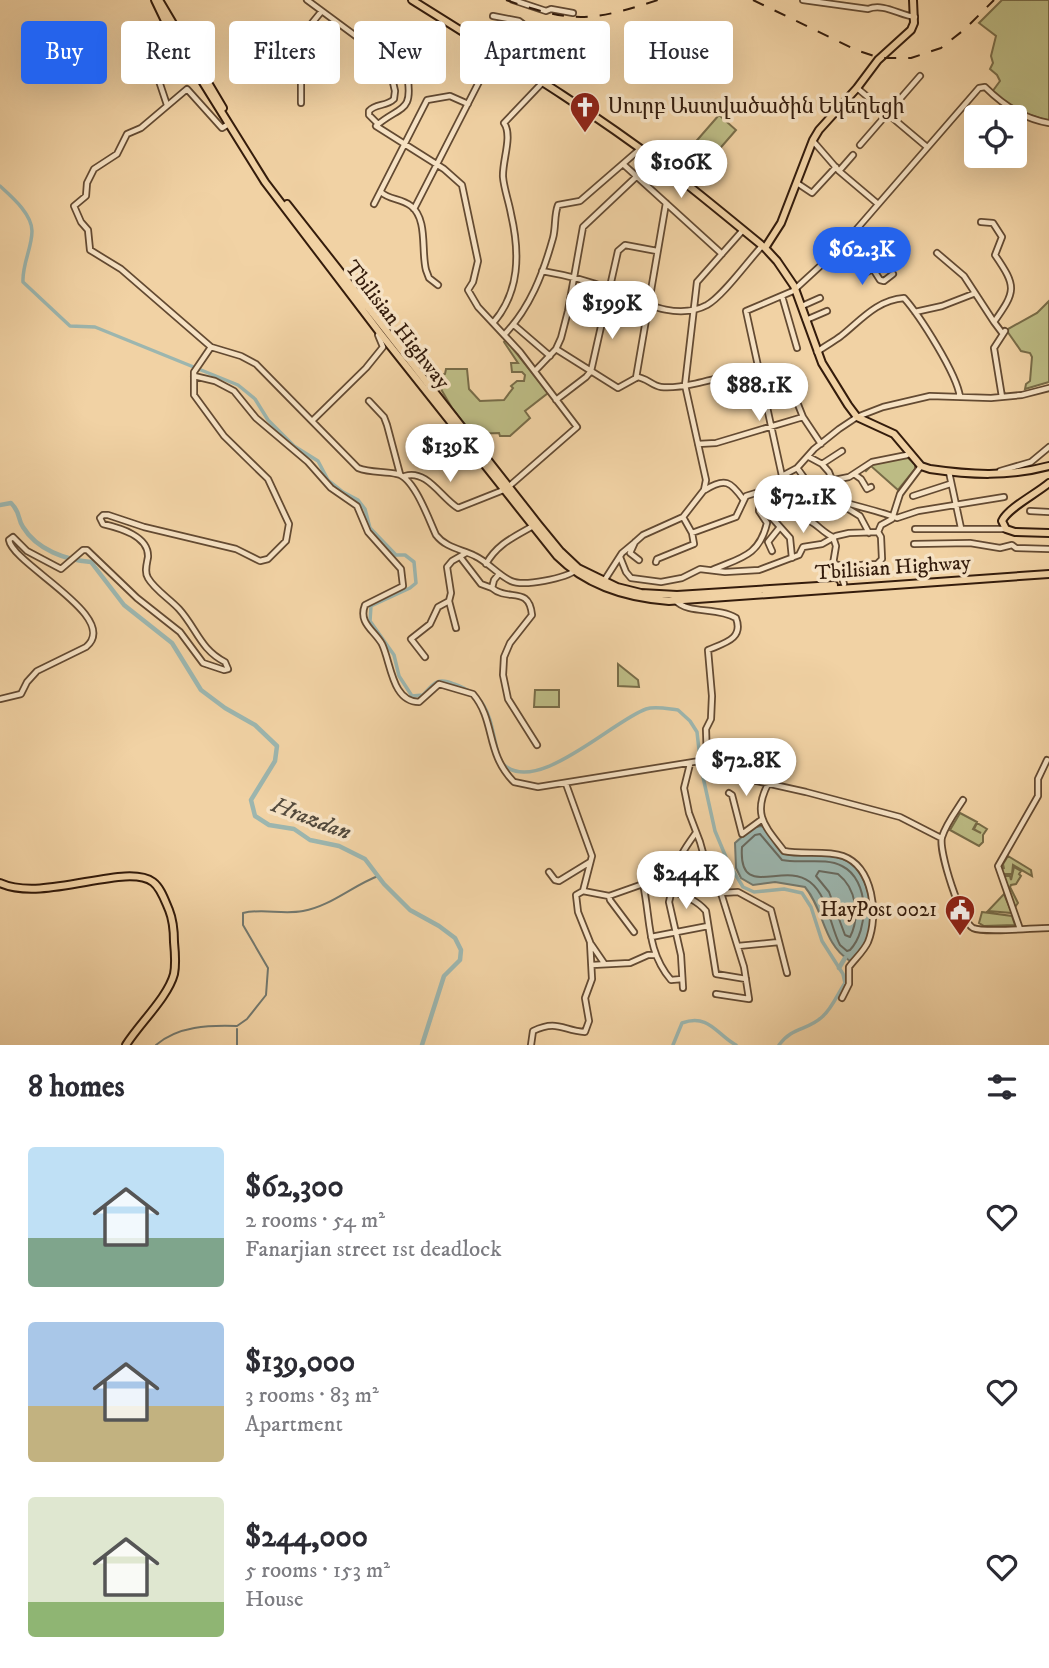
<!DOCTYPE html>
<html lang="en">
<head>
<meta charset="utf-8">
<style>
	:root { --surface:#fff; --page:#f7f7f7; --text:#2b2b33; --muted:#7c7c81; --accent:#2563eb }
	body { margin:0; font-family:"IM FELL DW Pica","Noto Serif Armenian",serif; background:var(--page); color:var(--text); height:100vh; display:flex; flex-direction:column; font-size:26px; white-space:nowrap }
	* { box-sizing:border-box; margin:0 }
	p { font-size:23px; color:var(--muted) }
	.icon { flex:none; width:38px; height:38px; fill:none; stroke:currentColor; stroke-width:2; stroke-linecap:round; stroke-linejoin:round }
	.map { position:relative; height:1045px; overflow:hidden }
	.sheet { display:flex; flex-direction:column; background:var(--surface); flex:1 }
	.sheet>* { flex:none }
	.top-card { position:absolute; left:21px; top:21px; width:1008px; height:63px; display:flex; gap:14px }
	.buttons { position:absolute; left:964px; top:105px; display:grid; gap:14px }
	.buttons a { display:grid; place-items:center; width:63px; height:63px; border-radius:7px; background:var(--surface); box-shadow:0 7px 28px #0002; font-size:35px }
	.price { position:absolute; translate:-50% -60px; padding:0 16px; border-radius:24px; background:#fff; color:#222; font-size:23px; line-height:46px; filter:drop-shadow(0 2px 4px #0008) }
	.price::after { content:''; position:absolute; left:50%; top:42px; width:21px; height:16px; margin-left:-10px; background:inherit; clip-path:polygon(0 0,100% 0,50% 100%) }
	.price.current { background:var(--accent); color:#fff }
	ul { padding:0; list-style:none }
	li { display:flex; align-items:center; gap:21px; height:175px; padding:0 28px }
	li span { display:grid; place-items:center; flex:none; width:196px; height:140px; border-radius:7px; color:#555 }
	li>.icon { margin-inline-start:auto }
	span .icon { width:84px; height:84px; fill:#fffc; stroke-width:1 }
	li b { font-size:30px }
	h2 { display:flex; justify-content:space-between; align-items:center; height:84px; padding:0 28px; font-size:30px }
	.tag { padding:0 24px; border-radius:7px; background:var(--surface); box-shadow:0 7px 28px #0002; font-size:24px; line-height:63px }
	.tag.current { background:var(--accent); color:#fff }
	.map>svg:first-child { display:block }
	.green { fill:#bcbb84; stroke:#786c48; stroke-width:2 }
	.water { fill:#9cb6af; stroke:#72786e; stroke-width:2 }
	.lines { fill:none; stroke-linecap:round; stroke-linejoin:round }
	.shore { stroke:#68695e; stroke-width:2 }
	.stream { stroke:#72786e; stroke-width:2 }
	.canal { stroke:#9cb6af; stroke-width:3.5 }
	.river { stroke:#9cb6af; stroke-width:4.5 }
	.minor-casing { stroke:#634a32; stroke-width:8 }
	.major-casing { stroke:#341c0c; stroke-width:10 }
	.minor { stroke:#f6e2c4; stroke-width:4.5 }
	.major { stroke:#f1d2a4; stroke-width:6 }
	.rail { stroke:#341c0c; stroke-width:2; stroke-dasharray:12 12; stroke-linecap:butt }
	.labels { text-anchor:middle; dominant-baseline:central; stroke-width:7; stroke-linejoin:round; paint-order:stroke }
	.poi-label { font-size:21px; fill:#341c0c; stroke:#f6e2c4; text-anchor:start }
	.street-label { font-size:21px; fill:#341c0c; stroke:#f6e2c4 }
	.water-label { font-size:23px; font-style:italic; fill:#534a3d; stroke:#f6e2c4 }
</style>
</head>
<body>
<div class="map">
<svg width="1049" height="1045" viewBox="0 0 1049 1045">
	<rect width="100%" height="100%" fill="#f1d2a4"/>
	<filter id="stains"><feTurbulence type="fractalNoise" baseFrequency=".00286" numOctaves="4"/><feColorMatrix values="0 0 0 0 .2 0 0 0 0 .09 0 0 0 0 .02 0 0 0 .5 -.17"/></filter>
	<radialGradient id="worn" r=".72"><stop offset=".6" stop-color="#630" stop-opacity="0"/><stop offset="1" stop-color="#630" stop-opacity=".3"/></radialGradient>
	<path class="green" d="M 1002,0 L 1049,0 L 1049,121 L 1021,112 L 992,92 L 1000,81 L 997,75 L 990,69 L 993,63 L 991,56 L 996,36 L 979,23 Z
		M 719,115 L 736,130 L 709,161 L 692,146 Z
		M 1049,301 L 1049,382 L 1025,389 L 1026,384 L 1030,381 L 1032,357 L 1030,353 L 1021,351 L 1007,331 L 1008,329 L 1037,313 Z
		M 506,340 L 548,393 L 525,411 L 530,418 L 510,436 L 500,436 L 499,433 L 472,434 L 452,408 L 434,377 L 445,374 L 446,369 L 467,369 L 469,389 L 480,401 L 504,400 L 513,388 L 511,386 L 517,381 L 524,381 L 525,375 L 522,372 L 512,372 L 511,363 L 518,363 L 504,342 Z
		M 907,457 L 915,464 L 915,469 L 898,490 L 871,466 L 866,471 L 864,469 L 872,463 Z
		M 618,664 L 638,680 L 639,687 L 618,686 Z
		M 535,690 L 559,690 L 559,707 L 534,707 Z
		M 960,813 L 977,822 L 973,829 L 981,833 L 974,829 L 977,823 L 987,829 L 983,835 L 983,842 L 979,846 L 950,830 Z
		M 1008,856 L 1031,870 L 1032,876 L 1013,865 L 1012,874 L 1001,874 L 1000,869 L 1002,865 L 1004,869 L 1003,864 Z
		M 1014,867 L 1021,871 L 1019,874 L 1021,876 L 1016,884 L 1011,885 L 1010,887 L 1018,903 L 1015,907 L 1002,876 L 1010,876 L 1011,880 Z
		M 1004,894 L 1012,913 L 988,911 Z
		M 982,912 L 1012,916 L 1015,925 L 984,926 L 979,923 Z"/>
	<path class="water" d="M 761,826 L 766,828 L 784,854 C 803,857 825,852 843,859 C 870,869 879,922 864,945 C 861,951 855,956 850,961 C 822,943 825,911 805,887 L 775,882 L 753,885 L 741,878 L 736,868 L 735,843 L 752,828 Z"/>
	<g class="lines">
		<path class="shore" d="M 760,834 L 782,860 C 801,864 825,857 842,866 C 870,880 869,930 850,950 L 847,951 L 840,945 C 830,926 828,896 810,882 C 783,861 738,901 742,847 L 755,835 Z
			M 819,871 L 838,874 C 857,889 860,917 850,937 L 845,935 L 829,892 L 816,876 Z"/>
		<path class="stream" d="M 237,1029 L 237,1045
			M 156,1045 C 178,1026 209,1025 237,1026 L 247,1019 L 266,995 L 268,968 L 243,925 L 243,913 C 263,908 282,915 303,911 C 331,906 352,886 378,876"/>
		<path class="canal" d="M 0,186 C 12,197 32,214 32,231 C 32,248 22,264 23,282 L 70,326 L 95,327 L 238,385 L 255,399 L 268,420 L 294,446 L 318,461 L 328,480 L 343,492 L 358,500 L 365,509 L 370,528 L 396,555 L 405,555 L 414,562 L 416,583 L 410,588 L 371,606 L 370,621 L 394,655 L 399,676 L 412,696 L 423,695 C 434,683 437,677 454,684 C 491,697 489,719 498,753
			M 502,763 C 535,798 612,721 646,709 C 656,706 668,709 678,710 L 690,721 L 697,732 L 701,768 L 715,831 L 728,862 L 743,887 L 754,892 L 784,889 L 802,893 L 811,907 L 822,941 L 843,974 L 845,983 C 838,993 832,1009 822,1017 C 807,1031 793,1026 779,1045
			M 673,1045 L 682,1023 C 709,1013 717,1035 736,1045"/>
		<path class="river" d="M 0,505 L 11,503 C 21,513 17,518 23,527 C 37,550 66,560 91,562 L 124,605 L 172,643 L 201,690 L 225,708 L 255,725 L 277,746 L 275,761 L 251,800 L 255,816 L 269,825 L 294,829 L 310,840 L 339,846 L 365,859 L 384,884 L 410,910 L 439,926 L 455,938 L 461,950 L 460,960 L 444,976 L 422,1045
			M 839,968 L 845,958"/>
		<g class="minor-casing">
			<path id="minor" d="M 307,0 L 407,74 C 414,114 400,105 376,126 L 444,169 L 462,185 L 478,261 L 473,282 L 468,290 L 478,307 L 520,352 L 577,427 L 506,489 L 458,508 C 442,499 427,469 405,476
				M 513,0 L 546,11 L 551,9 L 573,13
				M 803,0 L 868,9 C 884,3 899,15 915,17
				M 493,16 L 519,21 L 552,46
				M 529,73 L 542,53 L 572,34
				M 857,88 L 927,147
				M 301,103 L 301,81 L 292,73 L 290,52 L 293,46 L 321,12
				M 167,105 L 159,81 L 171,67
				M 378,124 L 369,115 L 369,111 C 376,103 386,107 394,99 L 395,91 L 392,78 L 398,68
				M 227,125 L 222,128 L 187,89 L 141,128 L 127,134 L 117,154 L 94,169 L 87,183 L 86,196 L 74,206 L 81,222 L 88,230 L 90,250 L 121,269 L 211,347 L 241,356 L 256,364 L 358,468 C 370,473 384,471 397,474 C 414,477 429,520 436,535 C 446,548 461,549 475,556 C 488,562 498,575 511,581 C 524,587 566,578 576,570
				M 813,141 L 839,171 L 878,204
				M 860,145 L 920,76
				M 623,164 L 722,254
				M 839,171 L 853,155
				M 797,183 L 812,193 L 836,167
				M 381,192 C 389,200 401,198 411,206 C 428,219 421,251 426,270 L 429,278 L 438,285
				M 374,204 L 427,100 L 450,96 L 468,104
				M 414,209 L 482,76 L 499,54
				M 981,222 L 993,223 L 1002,237 L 995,255 C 1017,287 1016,291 994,322 L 1003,334
				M 842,246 L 863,274 L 873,269 L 880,280 L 884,281 L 893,274
				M 937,253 L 964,276 L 994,322
				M 542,271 C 565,275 587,280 609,289 C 638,300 675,322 707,305 C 723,296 748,261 762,246
				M 782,296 L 797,348
				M 802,306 L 820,298
				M 915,312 L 942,306 L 973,294
				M 806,320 L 827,311
				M 493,323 C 520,292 520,253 511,214 C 509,202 504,189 503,177 C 502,161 513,136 504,123 L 543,82
				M 514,325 L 550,356
				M 504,335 C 530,308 543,274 553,238 C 556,227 554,215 558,205 L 580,201 L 640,149
				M 556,349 L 618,388 L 636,378
				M 817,352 C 825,346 833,342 841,336 C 861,320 877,300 904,298 C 920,316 957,374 960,397
				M 535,371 L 556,349 L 561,338 L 568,311 L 583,227 L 636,177
				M 194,376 L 215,381 L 234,391 L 256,418 L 308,462 L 331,488 L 357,506 L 368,532 L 401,569 L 403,586 L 365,605 C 358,623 374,630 382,644 C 391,663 392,702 419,702 L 439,684 L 473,694 C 496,721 485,753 514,782 L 538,787 L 712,759 L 743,778 L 806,792 L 900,817 L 941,838
				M 636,377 C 646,377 652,386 661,387 C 685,390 733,373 758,367
				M 636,378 L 666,203
				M 793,392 L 803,417 L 821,444
				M 1002,397 L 994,348 L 1005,331
				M 556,400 L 586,377 L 591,371 L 618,251 L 625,245 L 657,251
				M 369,401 L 384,417 L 387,425 L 400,474
				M 312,421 L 366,368 L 383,347 L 378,335 L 380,333
				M 698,444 L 716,443 L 803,417
				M 809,457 L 822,464 L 829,472 L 842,505 L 860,516 L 869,533
				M 822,464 L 842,451
				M 797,468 C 803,475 807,484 815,490 C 831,502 876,509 897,518 L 918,511 L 1004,497
				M 1000,471 L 1031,462 L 1049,447
				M 949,472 L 961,528
				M 854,474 L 861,479 L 867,489 L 871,487
				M 782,476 L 746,311 L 793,291 L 842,246 L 979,88 L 985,87 C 1003,105 1024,119 1049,123
				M 834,480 L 849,477 L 872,462 L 907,455 L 910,453
				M 776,485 L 799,510 L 802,518 C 815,520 821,532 833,537
				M 705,490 C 725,477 731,482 743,499
				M 767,491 L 773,519 L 790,538 L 792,558
				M 913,496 L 950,484
				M 1030,511 L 1049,512
				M 915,529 L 1006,529
				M 692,533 L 736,517 L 746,496 L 772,488 L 782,476 L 797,468 L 814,449 L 839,429 L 857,417 L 883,407 L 930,396 L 991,398 L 1022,395 L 1049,388
				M 833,537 L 836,546 L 833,564 L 844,566 L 877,564 L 882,559 L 881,537 L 878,532
				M 635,542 L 630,553 L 639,560
				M 914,544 L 970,543 L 1000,548 L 1012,545 L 1016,548 L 1049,549
				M 772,551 L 768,542 L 780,527
				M 620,557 L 626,572 L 631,578 L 661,582 L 682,578 L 700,569 L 725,572 L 759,570 L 799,555 L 803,547 L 822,544 L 836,536 L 849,533 L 878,532 L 881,525 L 892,519 L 900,494 L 921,466
				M 461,558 L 481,584 L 492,588
				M 656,562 L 657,559 L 694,544 L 692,533 L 683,517
				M 486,564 C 497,544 514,537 533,526
				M 838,565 L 844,584
				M 712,570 C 739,558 759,557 767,523 L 759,511 L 760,493
				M 499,574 L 494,580 L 492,588 C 508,602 529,585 532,615 L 510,643 L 504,657 L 503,675 L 508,699 L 537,745
				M 604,581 L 622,553 L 634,543 L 643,535 L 683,517 L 704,490 L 706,480 L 685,385 L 697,282 L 743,230
				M 449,601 L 456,628
				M 676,601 C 688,614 718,607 736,618 C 744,639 724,643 708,650 L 712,696 L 711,719 L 706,729 L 707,760
				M 425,657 L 411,639 L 430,624 L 438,607 L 449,601 L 451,593 L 447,567 L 452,561 L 466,553
				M 0,699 L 21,694 L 27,682 L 37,671 L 86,647 C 122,617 13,565 9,540 L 13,537 L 27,551 L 61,569 L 83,550 L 87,550 L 137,598 L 180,632 L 203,663 L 224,670 L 228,669 L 225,662 C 200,649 197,629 179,609 C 170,599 155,590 148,578 C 144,572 147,563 148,557 C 149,536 120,528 103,524 L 100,518 L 103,515 L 108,515 L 144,527 L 236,549 L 260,561 L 268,559 L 286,541 L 289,524 L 268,479 L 224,436 L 194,395 L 194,372 L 211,347
				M 690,764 L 684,788 L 689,813 L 700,842 L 711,881 L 717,891 L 721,893 L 744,967 L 749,999 L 716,994
				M 566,784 L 592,856 L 583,891 L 609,896 L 643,884 L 675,877 C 677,859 685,848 695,834
				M 768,784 C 752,815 765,826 784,851 C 802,855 826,850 843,856 C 873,867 879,915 868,942 C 864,951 855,959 849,967 L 849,984 L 842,998
				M 729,793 L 732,795 L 742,834 L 761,820
				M 963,800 C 956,811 946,824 942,837 C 938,850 961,922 973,928 C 984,933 1034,928 1049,928
				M 549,872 L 555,880 L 559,881 L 590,862
				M 675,877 L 669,902 L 681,955 L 683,988
				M 643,884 C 651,919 646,951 671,980 L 682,979
				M 670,890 C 683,895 697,900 706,911 L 716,974 L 746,979
				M 721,893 L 738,892 L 771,910 L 787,973
				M 609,896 L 610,900 L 634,932
				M 1020,929 L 998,866 L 1038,796 L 1038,779 L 1047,760
				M 651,937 L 708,926
				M 591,944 L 604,963
				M 738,946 L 779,942
				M 592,965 L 630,963 L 648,955 L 655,955
				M 531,1045 L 533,1031 C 558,1019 563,1031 585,1032 L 589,1021 L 585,998 L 592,979 L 590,942 L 578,912 L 576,895 L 583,891"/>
		</g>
		<g class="major-casing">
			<path id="major" d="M 155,0 L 166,23 L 265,182 L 380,333 L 557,556 C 587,586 626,598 669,601 L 1049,574
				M 159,0 L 223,108
				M 412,0 C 496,53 582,104 661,164 C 696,191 731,220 765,248 L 777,261 L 794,286 L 822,363 L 848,405 L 857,417 L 894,434 L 921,466 L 930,469 C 971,475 1008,477 1049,466
				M 287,204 L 538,524 L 560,551 L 578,568 L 617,587 L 641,593 L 677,595 L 834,585
				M 765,248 L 781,223 L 813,140 L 819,130 L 857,88 L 878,60 L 911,30 L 914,23 L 913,0
				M 1049,483 C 1036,494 1008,508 1002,521 L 1006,529 L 1015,532 L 1049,533
				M 0,883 C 44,903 126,862 153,882 C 161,888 165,901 169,910 C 173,920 174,930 174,942 C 175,952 176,964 174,974 C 168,997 139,1024 126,1045"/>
		</g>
		<use href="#minor" class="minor"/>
		<use href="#major" class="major"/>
		<path class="rail" d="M 506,0 C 572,23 591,22 658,0
			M 753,0 L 856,50 L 880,58 L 911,58 L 941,48 L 965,29 L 994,0"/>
	</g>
	<defs>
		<g id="church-pin" transform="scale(1.575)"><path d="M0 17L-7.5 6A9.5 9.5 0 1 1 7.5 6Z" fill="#8f2418" stroke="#f6e2c4"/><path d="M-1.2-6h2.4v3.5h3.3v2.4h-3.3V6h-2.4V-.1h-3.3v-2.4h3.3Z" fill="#fff"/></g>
		<g id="civic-pin" transform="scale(1.575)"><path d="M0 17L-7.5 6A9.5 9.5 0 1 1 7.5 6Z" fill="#8f2418" stroke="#f6e2c4"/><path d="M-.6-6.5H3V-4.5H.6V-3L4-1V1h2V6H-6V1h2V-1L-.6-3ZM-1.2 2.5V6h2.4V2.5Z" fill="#fff"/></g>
	</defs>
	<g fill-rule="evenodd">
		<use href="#church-pin" x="585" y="107"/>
		<use href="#civic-pin" x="960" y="910"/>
	</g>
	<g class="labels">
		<g class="poi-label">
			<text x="608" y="107">Սուրբ Աստվածածին Եկեղեցի</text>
			<text x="937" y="910" text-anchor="end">HayPost 0021</text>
		</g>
		<g class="street-label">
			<text transform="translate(397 325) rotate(52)">Tbilisian Highway</text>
			<text transform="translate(893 568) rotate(-4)">Tbilisian Highway</text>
		</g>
		<g class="water-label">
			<text transform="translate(311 819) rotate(21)">Hrazdan</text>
		</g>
	</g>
	<rect width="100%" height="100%" filter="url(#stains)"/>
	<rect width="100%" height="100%" fill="url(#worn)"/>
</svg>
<div class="buttons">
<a><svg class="icon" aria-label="locate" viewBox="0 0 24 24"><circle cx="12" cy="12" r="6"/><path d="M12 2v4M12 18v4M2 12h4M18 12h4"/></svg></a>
</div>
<b class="price" style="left:681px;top:200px">$106K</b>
<b class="price current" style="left:862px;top:287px">$62.3K</b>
<b class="price" style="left:612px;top:341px">$199K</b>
<b class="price" style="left:759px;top:423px">$88.1K</b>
<b class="price" style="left:450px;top:484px">$139K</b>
<b class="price" style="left:803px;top:535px">$72.1K</b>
<b class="price" style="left:746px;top:798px">$72.8K</b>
<b class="price" style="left:686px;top:911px">$244K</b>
<div class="top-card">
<a class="tag current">Buy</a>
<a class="tag">Rent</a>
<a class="tag">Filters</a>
<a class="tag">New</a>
<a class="tag">Apartment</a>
<a class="tag">House</a>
</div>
</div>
<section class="sheet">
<h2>8 homes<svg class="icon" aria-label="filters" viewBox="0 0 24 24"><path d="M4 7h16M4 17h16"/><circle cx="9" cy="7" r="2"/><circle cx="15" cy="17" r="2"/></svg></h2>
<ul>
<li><span style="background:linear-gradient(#bfe0f5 65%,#7fa58c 0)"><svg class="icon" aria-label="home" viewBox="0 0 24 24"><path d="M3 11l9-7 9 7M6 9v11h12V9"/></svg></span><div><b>$62,300</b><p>2 rooms · 54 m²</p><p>Fanarjian street 1st deadlock</p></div><svg class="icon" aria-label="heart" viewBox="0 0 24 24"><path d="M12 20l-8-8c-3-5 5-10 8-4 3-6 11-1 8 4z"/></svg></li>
<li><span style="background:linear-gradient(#a9c7e8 60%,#c2b280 0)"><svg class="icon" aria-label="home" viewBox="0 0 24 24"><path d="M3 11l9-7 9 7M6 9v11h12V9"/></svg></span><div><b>$139,000</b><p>3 rooms · 83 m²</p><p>Apartment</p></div><svg class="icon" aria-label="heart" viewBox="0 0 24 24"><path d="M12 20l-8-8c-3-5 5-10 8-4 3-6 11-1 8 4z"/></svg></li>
<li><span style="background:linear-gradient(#dfe7d0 75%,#8fb573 0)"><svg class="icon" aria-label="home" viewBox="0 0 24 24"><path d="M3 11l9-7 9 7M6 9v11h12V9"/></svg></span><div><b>$244,000</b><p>5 rooms · 153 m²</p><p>House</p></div><svg class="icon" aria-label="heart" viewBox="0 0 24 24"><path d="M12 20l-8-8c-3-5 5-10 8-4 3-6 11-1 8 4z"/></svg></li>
</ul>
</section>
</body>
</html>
